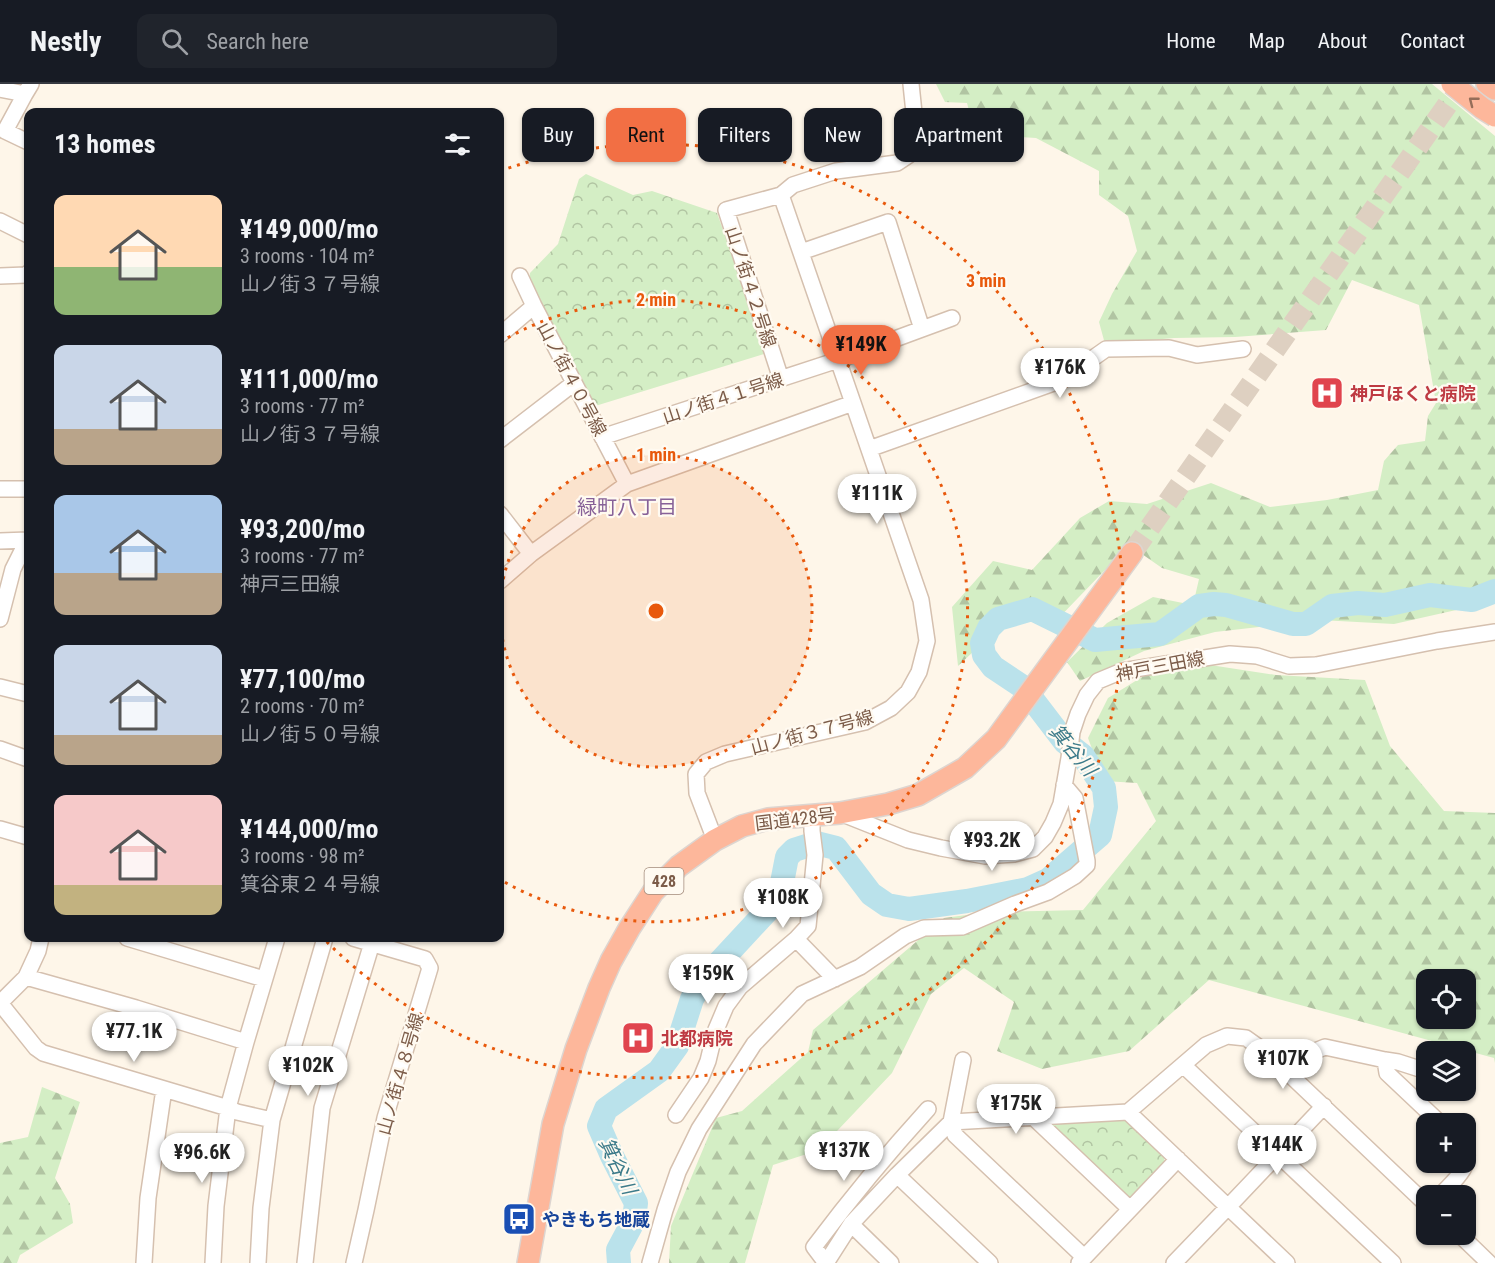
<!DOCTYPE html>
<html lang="en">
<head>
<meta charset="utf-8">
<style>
	:root { --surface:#171b24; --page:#20242c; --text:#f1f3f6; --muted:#9ea1a6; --line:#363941; --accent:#f26f44 }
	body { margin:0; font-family:"Roboto Condensed","Noto Sans JP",sans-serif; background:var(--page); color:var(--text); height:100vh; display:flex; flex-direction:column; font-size:22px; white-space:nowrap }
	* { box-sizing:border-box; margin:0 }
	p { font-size:20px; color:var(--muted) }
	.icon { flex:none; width:33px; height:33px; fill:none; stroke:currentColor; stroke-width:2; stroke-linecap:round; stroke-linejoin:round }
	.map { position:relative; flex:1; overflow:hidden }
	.details { position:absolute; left:24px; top:24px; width:480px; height:834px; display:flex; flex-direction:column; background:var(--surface); border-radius:12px; box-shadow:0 2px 4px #0004 }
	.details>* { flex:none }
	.hud { position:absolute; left:522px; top:24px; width:570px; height:54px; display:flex; gap:12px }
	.tools { position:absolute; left:1416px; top:885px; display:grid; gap:12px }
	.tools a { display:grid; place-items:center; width:60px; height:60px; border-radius:12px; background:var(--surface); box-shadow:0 2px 4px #0004; font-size:30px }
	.price { position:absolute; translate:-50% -51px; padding:0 14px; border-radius:21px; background:#fff; color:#222; font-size:20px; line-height:39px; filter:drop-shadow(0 2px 3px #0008) }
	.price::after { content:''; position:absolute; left:50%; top:36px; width:18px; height:14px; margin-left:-9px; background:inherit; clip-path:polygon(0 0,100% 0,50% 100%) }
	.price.current { background:var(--accent); color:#111 }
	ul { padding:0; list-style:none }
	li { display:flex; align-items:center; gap:18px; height:150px; padding:0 30px }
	li span { display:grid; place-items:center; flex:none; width:168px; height:120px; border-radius:12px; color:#555 }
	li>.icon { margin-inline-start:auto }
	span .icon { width:72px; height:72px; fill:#fffc; stroke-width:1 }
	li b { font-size:26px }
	h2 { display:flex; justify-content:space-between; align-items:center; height:72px; padding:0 30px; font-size:26px }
	.chip { padding:0 21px; border-radius:12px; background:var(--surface); box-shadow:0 2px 4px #0004; font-size:21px; line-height:54px }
	.chip.current { background:var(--accent); color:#111 }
	header { display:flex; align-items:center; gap:36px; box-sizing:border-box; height:84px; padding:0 30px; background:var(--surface); border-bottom:2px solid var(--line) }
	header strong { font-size:28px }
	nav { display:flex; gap:33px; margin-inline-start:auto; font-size:21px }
	.search { width:420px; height:54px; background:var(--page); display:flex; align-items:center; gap:15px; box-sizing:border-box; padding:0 21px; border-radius:12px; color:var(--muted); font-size:22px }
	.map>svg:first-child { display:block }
	.forest { fill:url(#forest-firs); fill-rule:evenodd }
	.park { fill:url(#park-crowns) }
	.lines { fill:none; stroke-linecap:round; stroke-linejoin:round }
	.river { stroke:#bae2eb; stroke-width:24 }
	.highway-tunnel { stroke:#ded0c1; stroke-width:21; stroke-dasharray:21 10; stroke-linecap:butt }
	.minor-casing { stroke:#d5c0af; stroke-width:18 }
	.highway-casing { stroke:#ddd5d0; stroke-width:24 }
	.minor { stroke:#fff; stroke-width:15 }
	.highway { stroke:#fdb79b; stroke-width:21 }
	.highway-bridge-casing { stroke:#ddd5d0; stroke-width:24; stroke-linecap:butt }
	.highway-bridge { stroke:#fdb79b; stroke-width:21 }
	.oneway { stroke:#966e59 }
	.ring { fill:none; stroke:#e8590c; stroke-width:3; stroke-dasharray:3 6 }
	.labels { text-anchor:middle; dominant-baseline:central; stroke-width:4.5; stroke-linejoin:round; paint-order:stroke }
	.shield { fill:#fffaf1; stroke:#a38b7b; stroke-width:1.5 }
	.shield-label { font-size:16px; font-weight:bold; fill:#7c5c49 }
	.street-label { font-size:18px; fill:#7c5c49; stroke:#fffaf1 }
	.health-label { font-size:18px; font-weight:bold; fill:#be3a42; stroke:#fffaf1; text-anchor:start }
	.transit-label { font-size:18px; font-weight:bold; fill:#164399; stroke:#fffaf1; text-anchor:start }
	.neighbourhood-label { font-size:20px; fill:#876198; stroke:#fffaf1 }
	.water-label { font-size:20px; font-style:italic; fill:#3d7b8a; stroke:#fffaf1 }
	.centre { fill:#e8590c; stroke:#fffaf1; stroke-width:3 }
	.ring-label { font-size:18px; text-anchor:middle; font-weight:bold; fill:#e8590c; stroke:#fffaf1; stroke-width:4.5; stroke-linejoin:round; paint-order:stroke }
</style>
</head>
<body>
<header>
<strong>Nestly</strong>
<div class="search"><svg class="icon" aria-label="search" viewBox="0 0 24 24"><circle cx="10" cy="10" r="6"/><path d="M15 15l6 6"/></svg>Search here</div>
<nav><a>Home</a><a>Map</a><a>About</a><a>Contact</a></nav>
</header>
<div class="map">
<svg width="1495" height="1179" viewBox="0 0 1495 1179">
	<defs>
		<pattern id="forest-firs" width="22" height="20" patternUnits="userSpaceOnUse" patternTransform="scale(1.5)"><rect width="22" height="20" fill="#d4eec5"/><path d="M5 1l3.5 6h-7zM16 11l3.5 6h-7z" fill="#b1c4a2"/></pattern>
		<pattern id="park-crowns" width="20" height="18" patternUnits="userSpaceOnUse" patternTransform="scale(1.5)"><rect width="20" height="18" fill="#d4eec5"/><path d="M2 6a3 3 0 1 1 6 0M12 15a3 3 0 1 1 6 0" fill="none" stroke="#b1c4a2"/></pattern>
	</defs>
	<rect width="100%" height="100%" fill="#fef6e9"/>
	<path class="forest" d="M 936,0 L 1432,0 L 1495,52 L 1495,505 L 1474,522 L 1394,540 L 1320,536 L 1215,548 L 1144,567 L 1080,597 L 1067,578 L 1107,539 L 1153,513 L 1193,521 L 1199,495 L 1162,484 L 1129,461 L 1052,541 L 1022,522 L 958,582 L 952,523 L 993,477 L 1032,486 L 1080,434 L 1109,417 L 1147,420 L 1211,399 L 1270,423 L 1327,416 L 1378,406 L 1384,377 L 1398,361 L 1425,357 L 1428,332 L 1436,319 L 1419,221 L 1352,196 L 1326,246 L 1235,253 L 1174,254 L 1105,260 L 1099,238 L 1112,210 L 1137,167 L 1128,132 L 1099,111 L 1099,87 L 1036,54 L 975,50 L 967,19 L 945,18 Z
		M 1171,575 L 1276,591 L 1365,596 L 1390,662 L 1444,727 L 1495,729 L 1495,979 L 1494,974 L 1209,896 L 1129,967 L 1042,985 L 997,967 L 1014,918 L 964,884 L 931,910 L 892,989 L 819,1066 L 773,1081 L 745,1179 L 669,1179 L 671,1142 L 716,1034 L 742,1027 L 808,968 L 813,946 L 944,834 L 989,828 L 1083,826 L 1156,737 L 1137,699 L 1104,697 L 1088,654 L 1108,614 ZM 1426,896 L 1466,896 L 1466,934 L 1426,934 Z
		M 42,1003 L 80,1018 L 55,1094 L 70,1120 L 73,1139 L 20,1171 L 17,1179 L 0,1179 L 0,1059 L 28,1053 Z"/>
	<path class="park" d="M 586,90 L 633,111 L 652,107 L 717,129 L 767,269 L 592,323 L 529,199 L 530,189 L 558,160 L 579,95 Z
		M 1127,1036 L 1163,1069 L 1165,1080 L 1133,1115 L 1123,1113 L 1050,1043 L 1054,1039 Z"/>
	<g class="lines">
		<path class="river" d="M 619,1179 L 618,1166 L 634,1136 L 636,1119 L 612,1072 L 599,1042 L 606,1025 L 659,987 L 677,962 L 692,915 L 703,896 L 779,814 L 787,773 L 794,766 L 816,759 L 836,764 L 871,810 L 887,821 L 909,825 L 967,817 L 1028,805 L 1048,796 L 1100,751 L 1106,723 L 1104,704 L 1083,672 L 1065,658 L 1023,603 L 993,583 L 984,571 L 982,559 L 989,544 L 998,535 L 1032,525 L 1095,556 L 1160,550 L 1199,522 L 1214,520 L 1226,521 L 1293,540 L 1306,540 L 1332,522 L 1358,519 L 1385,521 L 1430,511 L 1472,516 L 1495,507"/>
		<path class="highway-tunnel" d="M 1132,469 L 1462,0"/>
		<g class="minor-casing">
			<path id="minor" d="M 0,5 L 25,10 L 31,0
				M 25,10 L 5,47 L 28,58
				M 781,111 L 793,101 L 836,87 L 897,79 L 909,71 L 916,48 L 911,0
				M 0,137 L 28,151
				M 0,192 L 26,191 L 28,189
				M 520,192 L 534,222 L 627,400
				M 922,245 L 952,234
				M 500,251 L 534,222
				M 781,295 L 726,126 L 781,111 L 853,319
				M 602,353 L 838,276 L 922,245 L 888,138 L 801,168
				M 500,356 L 574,299
				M 869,365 L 1062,296 L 1106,265 L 1169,264 L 1197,271 L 1243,265
				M 0,405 L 28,405
				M 500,430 L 531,470
				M 0,457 L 28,456
				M 500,497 L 531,470 L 627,400 L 853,319 L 921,516 L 927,557 L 919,588 L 908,608 L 891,624 L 865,638 L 725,670 L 706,678 L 696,690 L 697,709 L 715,756
				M 0,535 L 13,485 L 28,455
				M 0,603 L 28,610
				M 0,665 L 28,675
				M 840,729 L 908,756 L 941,764 L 985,772 L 1014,770 L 1033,765 L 1045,753 L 1053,739 L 1061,720 L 1069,674 L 1072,648 L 1078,630 L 1087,611 L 1098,597 L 1122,587 L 1230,570 L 1257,572 L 1289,582 L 1316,581 L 1437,557 L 1495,548
				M 812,732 L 812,747 L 815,771 L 808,842 L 796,855 L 835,895
				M 0,745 L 28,753
				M 127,854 L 264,895
				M 353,854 L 425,875 L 430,884 L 385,1034 L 366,1126 L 354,1179
				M 26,893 L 136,924 L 246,958
				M 0,919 L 36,964 L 43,969 L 228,1024 L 237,1028 L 272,1036
				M 0,919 L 26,893 L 38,867 L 41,854
				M 963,976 L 951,1038 L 955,1051 L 1084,1173
				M 1385,976 L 1398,978 L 1426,987
				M 1183,981 L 1393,1179
				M 1281,981 L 1325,963 L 1385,976 L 1387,989 L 1441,1040
				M 1128,1028 L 1206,961 L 1227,952 L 1246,954 L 1267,969 L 1426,1120
				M 676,1031 L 701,994 L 708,977 L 715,948 L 726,922 L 740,903 L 796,855
				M 1033,1033 L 1130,1125
				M 897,1091 L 990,1179
				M 1440,1112 C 1452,1098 1472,1084 1466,1064
				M 851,1140 L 891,1179
				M 1459,1150 L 1489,1179
				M 144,1179 L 148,1114 L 164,1005
				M 213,1179 L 216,1122 L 228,1024 L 246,958 L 277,854
				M 258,1179 L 261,1124 L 272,1036 L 325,854
				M 305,1179 L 322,1024 L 372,859
				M 650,1179 L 665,1126 L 678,1088 L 699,1045 L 754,960 L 802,910 L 860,883 L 905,852 L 924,844 L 962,843 L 1015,820 L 1048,808 L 1075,792 L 1087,781 L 1087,777 L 1075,714 L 1064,701
				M 826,1179 L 851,1140 L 897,1091 L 951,1038 L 1128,1028 L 1228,1123 L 1324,1022
				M 826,1179 L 814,1163 C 850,1115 888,1069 928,1025
				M 1079,1179 L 1178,1075
				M 1174,1179 L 1228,1123 L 1287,1179"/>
		</g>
		<g class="highway-casing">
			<path id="highway" d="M 1487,0 L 1495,5
				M 528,1179 L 553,1040 L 576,965 L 599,904 L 611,877 L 629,845 L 653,808 L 679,782 L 715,756 L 742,742 L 768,735 L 840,729 L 888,720 L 918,711 L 965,684 L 996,655 L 1132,469"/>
		</g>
		<use href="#minor" class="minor"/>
		<use href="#highway" class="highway"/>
		<g class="highway-bridge-casing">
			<path id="highway-bridge" d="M 1452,0 L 1482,24 L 1495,32"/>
		</g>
		<use href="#highway-bridge" class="highway-bridge"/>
	</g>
	<defs><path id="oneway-chevron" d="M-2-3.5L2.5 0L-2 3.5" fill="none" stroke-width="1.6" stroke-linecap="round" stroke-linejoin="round" transform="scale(1.5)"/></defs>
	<use class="oneway" href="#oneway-chevron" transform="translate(1473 17) rotate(-142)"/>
	<circle cx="656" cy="527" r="156" fill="#e8590c" fill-opacity=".12"/>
	<g class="ring">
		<circle cx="656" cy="527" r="156"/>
		<path d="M500 258A311 311 0 1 1 501 796"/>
		<path d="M500 87A467 467 0 1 1 323 854"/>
	</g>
	<defs>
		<g id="hospital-square" transform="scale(1.725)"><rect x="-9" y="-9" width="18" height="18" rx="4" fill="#e0444e" stroke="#fffaf1"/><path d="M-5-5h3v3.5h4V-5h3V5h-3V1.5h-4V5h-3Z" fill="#fff"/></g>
		<g id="bus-square" transform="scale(1.725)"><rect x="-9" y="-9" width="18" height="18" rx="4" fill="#1a4fb4" stroke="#fffaf1"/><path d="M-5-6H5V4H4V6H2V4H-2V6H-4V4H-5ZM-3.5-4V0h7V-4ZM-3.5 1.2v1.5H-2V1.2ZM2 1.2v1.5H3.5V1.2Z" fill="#fff"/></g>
	</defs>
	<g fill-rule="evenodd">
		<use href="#hospital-square" x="1327" y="309"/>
		<use href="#hospital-square" x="638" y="954"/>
		<use href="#bus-square" x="519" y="1135"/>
	</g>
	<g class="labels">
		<rect class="shield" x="644.5" y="784" width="39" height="26" rx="4.5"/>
		<g class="shield-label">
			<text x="664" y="797">428</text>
		</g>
		<g class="street-label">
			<text transform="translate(751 203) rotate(72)">山ノ街４２号線</text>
			<text transform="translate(572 295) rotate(62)">山ノ街４０号線</text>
			<text transform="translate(723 314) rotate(-18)">山ノ街４１号線</text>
			<text transform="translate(1160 582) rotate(-11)">神戸三田線</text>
			<text transform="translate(812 648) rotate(-15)">山ノ街３７号線</text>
			<text transform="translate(795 735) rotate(-7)">国道428号</text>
			<text transform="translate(400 990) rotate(-74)">山ノ街４８号線</text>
		</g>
		<g class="health-label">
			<text x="1350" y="309">神戸ほくと病院</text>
			<text x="661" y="954">北都病院</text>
		</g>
		<g class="transit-label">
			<text x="542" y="1135">やきもち地蔵</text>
		</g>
		<g class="neighbourhood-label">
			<text x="627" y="423">緑町八丁目</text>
		</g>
		<g class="water-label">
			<text transform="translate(1073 666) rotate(50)">箕谷川</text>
			<text transform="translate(618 1082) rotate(64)">箕谷川</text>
		</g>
	</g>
	<circle cx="656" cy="527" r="9" class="centre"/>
	<g class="ring-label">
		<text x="986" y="203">3 min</text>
		<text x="656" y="222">2 min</text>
		<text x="656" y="377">1 min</text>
	</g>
</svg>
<div class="tools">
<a><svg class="icon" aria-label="locate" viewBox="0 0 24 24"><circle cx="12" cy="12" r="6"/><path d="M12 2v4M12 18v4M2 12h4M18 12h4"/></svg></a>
<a><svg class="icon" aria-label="layers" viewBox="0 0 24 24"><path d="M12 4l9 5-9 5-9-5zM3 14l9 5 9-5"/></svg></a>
<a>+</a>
<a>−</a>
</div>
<b class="price current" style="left:861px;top:292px">¥149K</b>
<b class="price" style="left:1060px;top:315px">¥176K</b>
<b class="price" style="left:877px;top:441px">¥111K</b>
<b class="price" style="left:992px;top:788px">¥93.2K</b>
<b class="price" style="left:783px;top:845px">¥108K</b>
<b class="price" style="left:708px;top:921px">¥159K</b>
<b class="price" style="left:134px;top:979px">¥77.1K</b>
<b class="price" style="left:1283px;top:1006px">¥107K</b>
<b class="price" style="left:308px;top:1013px">¥102K</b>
<b class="price" style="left:1016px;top:1051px">¥175K</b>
<b class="price" style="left:1277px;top:1092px">¥144K</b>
<b class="price" style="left:844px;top:1098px">¥137K</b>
<b class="price" style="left:202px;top:1100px">¥96.6K</b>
<div class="hud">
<a class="chip">Buy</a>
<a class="chip current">Rent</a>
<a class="chip">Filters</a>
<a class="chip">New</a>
<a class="chip">Apartment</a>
</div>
<section class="details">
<h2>13 homes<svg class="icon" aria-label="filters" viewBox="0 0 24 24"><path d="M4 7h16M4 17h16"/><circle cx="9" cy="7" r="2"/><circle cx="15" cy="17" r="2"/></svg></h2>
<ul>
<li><span style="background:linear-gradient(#ffd9b3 60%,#8fb573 0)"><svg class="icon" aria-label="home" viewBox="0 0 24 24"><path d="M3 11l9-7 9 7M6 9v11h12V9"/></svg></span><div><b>¥149,000/mo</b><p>3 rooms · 104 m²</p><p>山ノ街３７号線</p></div></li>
<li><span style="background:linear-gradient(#c9d6e8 70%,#b9a48a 0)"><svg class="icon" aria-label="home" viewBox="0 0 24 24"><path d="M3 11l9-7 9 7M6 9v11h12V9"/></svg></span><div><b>¥111,000/mo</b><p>3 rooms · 77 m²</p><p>山ノ街３７号線</p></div></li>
<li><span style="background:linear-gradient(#a9c7e8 65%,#b9a48a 0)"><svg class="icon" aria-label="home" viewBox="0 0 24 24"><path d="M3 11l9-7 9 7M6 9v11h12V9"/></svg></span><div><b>¥93,200/mo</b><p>3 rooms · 77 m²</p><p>神戸三田線</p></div></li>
<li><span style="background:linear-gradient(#c9d6e8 75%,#b9a48a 0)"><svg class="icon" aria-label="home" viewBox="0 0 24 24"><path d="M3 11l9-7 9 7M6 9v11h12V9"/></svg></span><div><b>¥77,100/mo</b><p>2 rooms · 70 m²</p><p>山ノ街５０号線</p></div></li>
<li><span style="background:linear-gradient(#f6c9c9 75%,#c2b280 0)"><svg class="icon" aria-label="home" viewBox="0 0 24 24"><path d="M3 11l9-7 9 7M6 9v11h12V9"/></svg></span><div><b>¥144,000/mo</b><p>3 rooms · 98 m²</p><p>箕谷東２４号線</p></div></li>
</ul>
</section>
</div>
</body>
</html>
